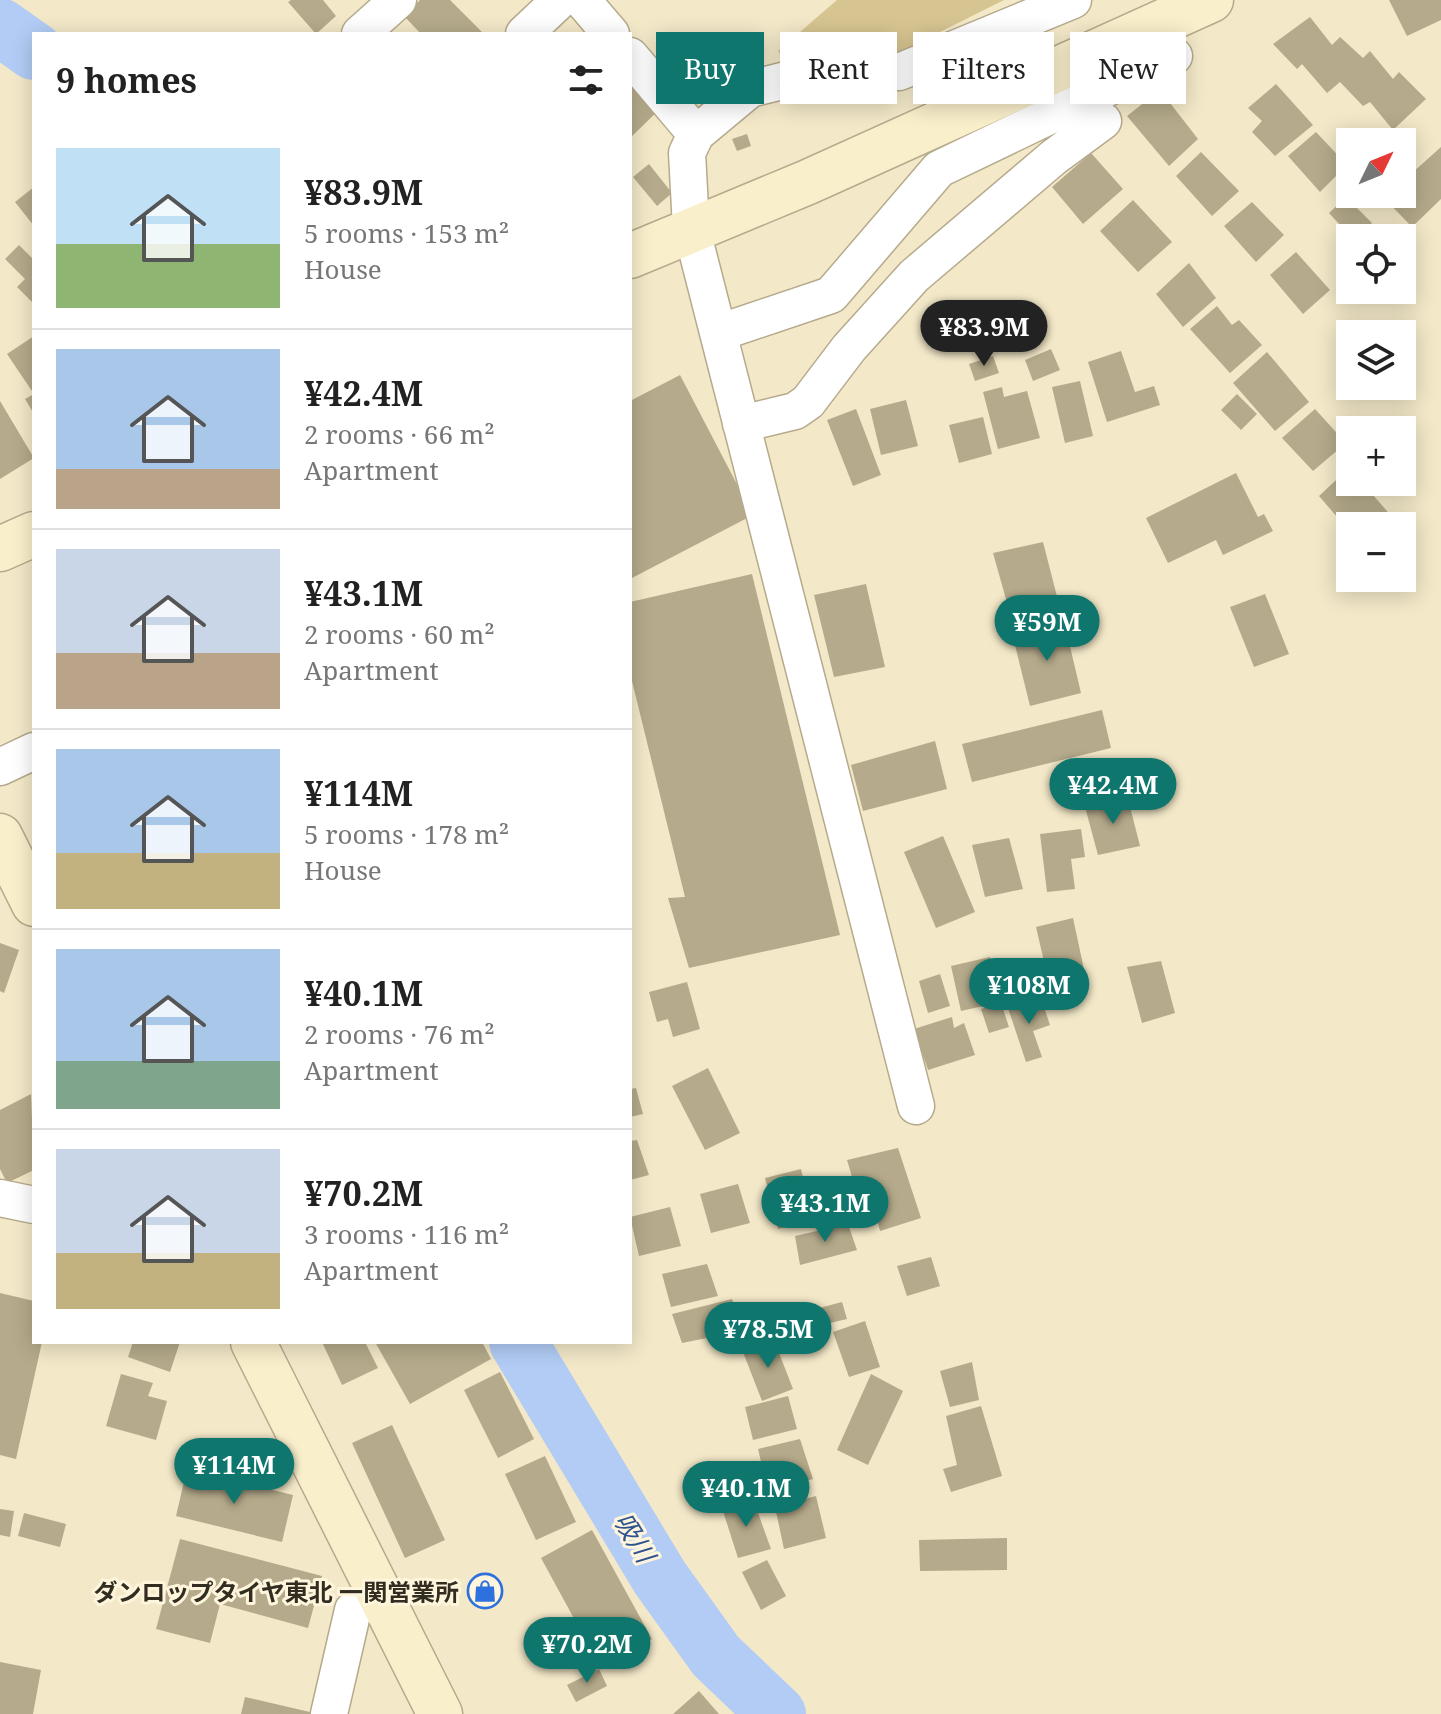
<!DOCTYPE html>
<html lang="en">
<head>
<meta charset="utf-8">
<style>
	:root { --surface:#fff; --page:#f2f2f2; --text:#222; --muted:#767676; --line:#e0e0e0; --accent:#0f766e }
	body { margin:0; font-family:"Noto Serif","Noto Sans JP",serif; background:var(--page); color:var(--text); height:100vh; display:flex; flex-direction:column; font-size:30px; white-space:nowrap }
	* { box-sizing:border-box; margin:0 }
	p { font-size:26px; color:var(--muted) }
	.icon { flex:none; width:44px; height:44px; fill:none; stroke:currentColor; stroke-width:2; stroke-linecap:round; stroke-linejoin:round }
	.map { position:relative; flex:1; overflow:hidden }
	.drawer { position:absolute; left:32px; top:32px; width:600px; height:1312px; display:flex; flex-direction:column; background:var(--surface); border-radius:0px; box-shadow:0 4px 20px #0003 }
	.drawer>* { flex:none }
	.guide { position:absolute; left:656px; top:32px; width:664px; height:72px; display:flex; gap:16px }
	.needle { width:52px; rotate:47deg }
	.buttons { position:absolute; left:1336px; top:128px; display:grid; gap:16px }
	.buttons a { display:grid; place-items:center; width:80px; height:80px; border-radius:0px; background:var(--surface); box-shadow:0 4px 20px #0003; font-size:40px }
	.price { position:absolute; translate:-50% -68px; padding:0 18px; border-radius:28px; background:var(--accent); color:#fff; font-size:26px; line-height:52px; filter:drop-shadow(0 2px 4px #0008) }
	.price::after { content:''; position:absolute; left:50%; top:48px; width:24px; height:18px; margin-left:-12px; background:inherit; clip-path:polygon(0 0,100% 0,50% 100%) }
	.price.current { background:#222; color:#fff }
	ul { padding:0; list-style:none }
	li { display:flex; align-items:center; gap:24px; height:200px; padding:0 24px }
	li+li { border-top:2px solid var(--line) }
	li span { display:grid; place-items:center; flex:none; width:224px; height:160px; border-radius:0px; color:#555 }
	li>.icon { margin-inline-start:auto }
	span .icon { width:96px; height:96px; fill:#fffc; stroke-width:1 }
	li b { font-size:34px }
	h2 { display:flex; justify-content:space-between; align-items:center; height:96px; padding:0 24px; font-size:34px }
	.pill { padding:0 28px; border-radius:0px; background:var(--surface); box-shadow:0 4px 20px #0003; font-size:28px; line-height:72px }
	.pill.current { background:var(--accent); color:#fff }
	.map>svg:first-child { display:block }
	.green { fill:#d7c591 }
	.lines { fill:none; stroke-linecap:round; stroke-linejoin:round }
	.river { stroke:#b2ccf5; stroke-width:58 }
	.building { fill:#b5aa8b }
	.street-casing { stroke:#b5aa8c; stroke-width:39 }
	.secondary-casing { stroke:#b5aa8c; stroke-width:47 }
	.street { stroke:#fff; stroke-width:36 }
	.secondary { stroke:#faefcb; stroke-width:44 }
	.labels { text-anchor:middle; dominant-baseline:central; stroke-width:6; stroke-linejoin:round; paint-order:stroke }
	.poi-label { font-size:24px; font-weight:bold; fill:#312d20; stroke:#fef5dc; text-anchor:end }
	.water-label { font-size:26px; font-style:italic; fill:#2d5391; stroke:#fef5dc }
</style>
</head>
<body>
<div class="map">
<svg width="1441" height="1714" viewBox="0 0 1441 1714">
	<rect width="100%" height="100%" fill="#f3e8c8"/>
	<path class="green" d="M 837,0 L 1004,0 L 878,63 L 788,64 L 778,51 Z"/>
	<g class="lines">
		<path class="river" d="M 0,27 L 34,51
			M 518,1342 L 660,1578 L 716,1656 L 777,1714"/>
	</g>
	<path class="building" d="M 291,0 L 323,0 L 336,16 L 316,34 L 288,2 Z
		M 420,0 L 450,0 L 484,34 L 421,34 L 404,16 Z
		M 1389,0 L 1441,0 L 1441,20 L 1407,36 Z
		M 1310,17 L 1332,45 L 1340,37 L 1363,58 L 1370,51 L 1393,79 L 1399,72 L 1426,99 L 1393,130 L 1370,102 L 1363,106 L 1340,82 L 1327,93 L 1302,64 L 1297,69 L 1273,44 Z
		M 728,37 L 752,62 L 728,85 L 705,60 Z
		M 630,74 L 662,107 L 630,138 Z
		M 1276,84 L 1313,125 L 1275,156 L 1252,132 L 1262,121 L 1248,108 Z
		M 1160,90 L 1198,139 L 1169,166 L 1127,116 Z
		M 1316,132 L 1347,165 L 1320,192 L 1288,156 Z
		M 747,134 L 751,146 L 737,151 L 732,139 Z
		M 1441,147 L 1441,199 L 1412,227 L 1384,198 L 1389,194 L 1402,194 L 1402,182 Z
		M 1201,152 L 1239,191 L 1212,216 L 1176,176 Z
		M 1091,153 L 1123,189 L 1083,224 L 1052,187 Z
		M 649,164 L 672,193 L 657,206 L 633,177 Z
		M 34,187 L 34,226 L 15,202 Z
		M 1346,197 L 1372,223 L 1357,238 L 1352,238 L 1329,213 Z
		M 1133,200 L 1172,242 L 1138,272 L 1100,231 Z
		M 1252,202 L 1284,235 L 1256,262 L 1224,226 Z
		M 19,245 L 34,260 L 34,304 L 17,287 L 25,279 L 5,259 Z
		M 1296,252 L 1330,290 L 1303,314 L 1270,275 Z
		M 1189,263 L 1216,298 L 1183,327 L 1156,294 Z
		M 1217,306 L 1232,325 L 1239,320 L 1262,345 L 1230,373 L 1190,329 Z
		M 34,336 L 34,414 L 25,399 L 34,394 L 7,354 Z
		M 1051,349 L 1060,370 L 1033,381 L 1025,360 Z
		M 1121,351 L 1135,392 L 1154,386 L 1160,405 L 1107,422 L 1088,362 Z
		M 1267,352 L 1309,402 L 1275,431 L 1233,383 Z
		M 993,356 L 999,373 L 975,381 L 969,364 Z
		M 680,375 L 753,515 L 630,579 L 630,401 Z
		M 1080,381 L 1093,436 L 1065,443 L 1052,387 Z
		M 1002,387 L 1004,397 L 1027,391 L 1040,438 L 998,449 L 983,392 Z
		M 1237,394 L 1257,414 L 1241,430 L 1221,410 Z
		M 906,400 L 918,446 L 881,455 L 870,409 Z
		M 0,401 L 34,458 L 0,479 Z
		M 856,409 L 881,475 L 853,486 L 827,420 Z
		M 1315,409 L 1346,443 L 1313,471 L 1282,438 Z
		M 983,417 L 992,454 L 959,463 L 949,425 Z
		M 1350,467 L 1350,482 L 1371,482 L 1366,487 L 1400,526 L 1350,526 L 1350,532 L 1319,496 Z
		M 1236,473 L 1258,517 L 1264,514 L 1273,531 L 1223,555 L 1216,540 L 1168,563 L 1146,518 Z
		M 1043,542 L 1061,612 L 1013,624 L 993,553 Z
		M 752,574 L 840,935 L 689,968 L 668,898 L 685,897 L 630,673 L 630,602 Z
		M 866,584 L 885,667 L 834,677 L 814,595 Z
		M 1265,594 L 1289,654 L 1254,667 L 1230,607 Z
		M 1064,621 L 1081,693 L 1030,706 L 1012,633 Z
		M 1102,710 L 1111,748 L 972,782 L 962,744 Z
		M 935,741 L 947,789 L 863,811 L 851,765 Z
		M 1127,795 L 1140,846 L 1098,855 L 1085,807 Z
		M 1081,829 L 1085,857 L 1071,859 L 1075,889 L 1047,892 L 1040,834 Z
		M 943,836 L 975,912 L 936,928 L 904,852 Z
		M 1009,838 L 1023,889 L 985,897 L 972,845 Z
		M 1073,918 L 1085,974 L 1049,983 L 1036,927 Z
		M 0,943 L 19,950 L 4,993 L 0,991 Z
		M 990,957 L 1001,1002 L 961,1011 L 951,966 Z
		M 1161,961 L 1175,1013 L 1142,1023 L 1127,967 Z
		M 940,974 L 950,1006 L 928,1013 L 919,981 Z
		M 687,982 L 700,1029 L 673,1037 L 668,1019 L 657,1022 L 649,992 Z
		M 1041,998 L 1050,1025 L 1033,1031 L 1042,1057 L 1026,1062 L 1008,1008 Z
		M 1001,1003 L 1009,1027 L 989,1033 L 981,1009 Z
		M 952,1017 L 954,1028 L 964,1023 L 975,1055 L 928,1070 L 914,1029 Z
		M 708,1068 L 740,1133 L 705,1150 L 672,1086 Z
		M 636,1088 L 643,1114 L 630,1117 L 630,1089 Z
		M 31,1094 L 34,1170 L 7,1183 L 0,1169 L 0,1110 Z
		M 637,1140 L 649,1175 L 630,1180 L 630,1141 Z
		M 898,1148 L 921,1218 L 880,1231 L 875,1211 L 863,1214 L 847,1160 Z
		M 801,1169 L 813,1220 L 778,1229 L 765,1178 Z
		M 738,1184 L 750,1223 L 711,1233 L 700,1194 Z
		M 670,1207 L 681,1246 L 639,1256 L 630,1217 Z
		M 848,1224 L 857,1250 L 800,1265 L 795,1236 Z
		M 931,1257 L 940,1286 L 907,1296 L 897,1266 Z
		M 707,1264 L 718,1296 L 671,1307 L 662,1274 Z
		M 0,1293 L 34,1301 L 34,1342 L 42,1342 L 16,1459 L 0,1455 Z
		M 732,1299 L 742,1331 L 682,1343 L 672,1314 Z
		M 842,1302 L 847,1319 L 813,1327 L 808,1311 Z
		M 865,1321 L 880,1367 L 849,1377 L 833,1332 Z
		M 774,1340 L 793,1389 L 762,1401 L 743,1352 Z
		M 133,1342 L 180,1342 L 170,1372 L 128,1357 Z
		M 322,1342 L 365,1342 L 378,1368 L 342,1385 Z
		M 375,1342 L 482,1342 L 491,1359 L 410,1404 Z
		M 972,1362 L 979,1400 L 950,1407 L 940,1371 Z
		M 500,1372 L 534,1439 L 498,1458 L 464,1390 Z
		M 121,1374 L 153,1383 L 148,1396 L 167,1401 L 156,1440 L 106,1426 Z
		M 871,1374 L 903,1391 L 868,1465 L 837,1450 Z
		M 788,1396 L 797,1429 L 753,1440 L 745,1407 Z
		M 981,1406 L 1002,1476 L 951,1492 L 943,1469 L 957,1465 L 946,1416 Z
		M 392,1425 L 445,1540 L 405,1558 L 352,1443 Z
		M 800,1439 L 813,1479 L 768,1491 L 758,1449 Z
		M 545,1456 L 576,1522 L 536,1540 L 505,1474 Z
		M 187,1469 L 293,1495 L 282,1542 L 176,1516 Z
		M 816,1496 L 826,1538 L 784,1549 L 775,1507 Z
		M 753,1499 L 771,1549 L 738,1558 L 722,1508 Z
		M 0,1509 L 14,1511 L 10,1537 L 0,1535 Z
		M 24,1513 L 66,1524 L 60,1547 L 18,1536 Z
		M 592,1530 L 652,1639 L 601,1668 L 541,1558 Z
		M 1007,1538 L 1007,1570 L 920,1571 L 919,1540 Z
		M 180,1539 L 322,1576 L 308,1628 L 220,1604 L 210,1643 L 156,1629 Z
		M 767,1560 L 786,1596 L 761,1610 L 742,1572 Z
		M 0,1662 L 41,1670 L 33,1714 L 0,1714 Z
		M 599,1669 L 607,1686 L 576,1702 L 567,1685 Z
		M 699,1691 L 719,1714 L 673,1714 Z
		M 245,1697 L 314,1713 L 314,1714 L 241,1714 Z"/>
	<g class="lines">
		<g class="street-casing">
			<path id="street" d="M 582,0 L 611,34
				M 360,34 L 398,0
				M 524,34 L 560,0
				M 630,56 L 696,134 L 750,89 L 798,77 L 899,72 L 1073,0
				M 696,134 L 687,153 L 691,227 L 916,1106
				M 718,333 L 831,295 L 939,169 L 1174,56
				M 741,424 L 795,411 L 808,402 L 849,348 L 914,276 L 1054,157 L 1103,121
				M 0,767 L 34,751
				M 0,1198 L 34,1205
				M 329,1714 L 353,1610 L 377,1594"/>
		</g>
		<g class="secondary-casing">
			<path id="secondary" d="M 630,256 L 808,182 L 1211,0
				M 0,549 L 34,534
				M 0,836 L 34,904
				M 253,1342 L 440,1714"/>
		</g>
		<use href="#street" class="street"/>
		<use href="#secondary" class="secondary"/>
	</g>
	<defs>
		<g id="shop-ring" transform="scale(1.8)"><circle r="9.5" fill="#fef5dc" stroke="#2d71de" stroke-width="1.5"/><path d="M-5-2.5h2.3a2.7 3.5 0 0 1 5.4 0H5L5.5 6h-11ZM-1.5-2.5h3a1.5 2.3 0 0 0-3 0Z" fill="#2d71de"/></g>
	</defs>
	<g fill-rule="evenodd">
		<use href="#shop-ring" x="485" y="1591"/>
	</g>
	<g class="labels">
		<g class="poi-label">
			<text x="459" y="1591">ダンロップタイヤ東北 一関営業所</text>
		</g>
		<g class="water-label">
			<text transform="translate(635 1537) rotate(59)">吸川</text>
		</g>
	</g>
</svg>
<div class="buttons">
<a><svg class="needle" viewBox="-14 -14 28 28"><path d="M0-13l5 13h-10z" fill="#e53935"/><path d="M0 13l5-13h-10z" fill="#767676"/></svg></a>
<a><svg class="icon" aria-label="locate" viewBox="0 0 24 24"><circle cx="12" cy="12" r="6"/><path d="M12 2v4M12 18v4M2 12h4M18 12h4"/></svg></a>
<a><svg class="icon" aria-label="layers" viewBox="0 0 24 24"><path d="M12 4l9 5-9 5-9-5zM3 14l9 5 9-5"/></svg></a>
<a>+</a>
<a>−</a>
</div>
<b class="price current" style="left:984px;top:368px">¥83.9M</b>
<b class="price" style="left:1047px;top:663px">¥59M</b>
<b class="price" style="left:1113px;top:826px">¥42.4M</b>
<b class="price" style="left:1029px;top:1026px">¥108M</b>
<b class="price" style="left:825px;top:1244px">¥43.1M</b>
<b class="price" style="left:768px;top:1370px">¥78.5M</b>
<b class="price" style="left:234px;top:1506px">¥114M</b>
<b class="price" style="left:746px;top:1529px">¥40.1M</b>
<b class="price" style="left:587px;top:1685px">¥70.2M</b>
<div class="guide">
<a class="pill current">Buy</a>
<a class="pill">Rent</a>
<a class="pill">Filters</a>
<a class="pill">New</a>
</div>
<section class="drawer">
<h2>9 homes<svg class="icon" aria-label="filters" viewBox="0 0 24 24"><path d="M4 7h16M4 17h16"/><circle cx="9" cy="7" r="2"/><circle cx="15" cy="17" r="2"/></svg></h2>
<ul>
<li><span style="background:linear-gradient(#bfe0f5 60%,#8fb573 0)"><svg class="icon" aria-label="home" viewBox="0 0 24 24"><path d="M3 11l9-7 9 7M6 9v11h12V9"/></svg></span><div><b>¥83.9M</b><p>5 rooms · 153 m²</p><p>House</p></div></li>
<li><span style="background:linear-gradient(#a9c7e8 75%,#b9a48a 0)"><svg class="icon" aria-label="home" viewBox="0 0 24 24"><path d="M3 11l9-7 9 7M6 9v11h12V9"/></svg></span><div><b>¥42.4M</b><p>2 rooms · 66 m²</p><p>Apartment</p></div></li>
<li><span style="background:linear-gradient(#c9d6e8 65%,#b9a48a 0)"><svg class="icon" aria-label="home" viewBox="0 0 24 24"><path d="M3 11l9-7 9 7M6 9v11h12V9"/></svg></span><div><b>¥43.1M</b><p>2 rooms · 60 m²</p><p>Apartment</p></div></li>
<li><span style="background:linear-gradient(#a9c7e8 65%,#c2b280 0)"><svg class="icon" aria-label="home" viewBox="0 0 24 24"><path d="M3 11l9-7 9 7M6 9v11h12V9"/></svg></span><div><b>¥114M</b><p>5 rooms · 178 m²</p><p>House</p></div></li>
<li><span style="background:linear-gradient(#a9c7e8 70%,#7fa58c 0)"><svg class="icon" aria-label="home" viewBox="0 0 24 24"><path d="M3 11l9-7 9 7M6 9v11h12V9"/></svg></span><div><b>¥40.1M</b><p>2 rooms · 76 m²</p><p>Apartment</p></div></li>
<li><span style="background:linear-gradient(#c9d6e8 65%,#c2b280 0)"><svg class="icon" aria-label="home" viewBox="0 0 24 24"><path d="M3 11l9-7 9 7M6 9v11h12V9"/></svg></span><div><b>¥70.2M</b><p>3 rooms · 116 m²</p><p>Apartment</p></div></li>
</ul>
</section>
</div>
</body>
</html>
